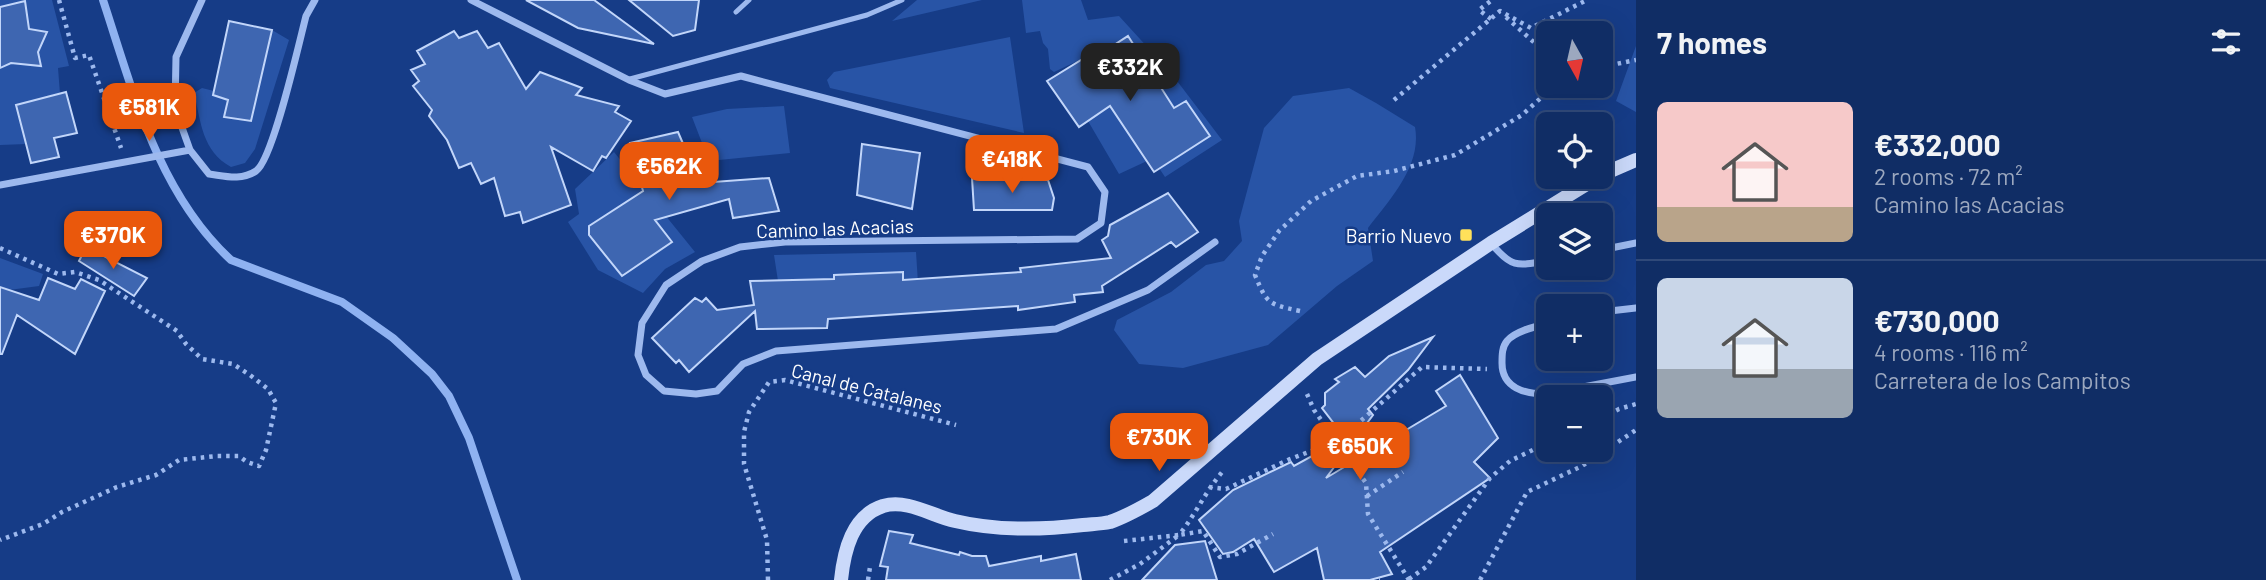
<!DOCTYPE html>
<html lang="en">
<head>
<meta charset="utf-8">
<style>
	:root { --surface:#102d65; --page:#19356b; --text:#f1f3f6; --muted:#9ca8bf; --line:#304979; --accent:#ea580c }
	body { margin:0; font-family:Barlow,sans-serif; background:var(--page); color:var(--text); height:100vh; display:flex; flex-direction:column; font-size:26px; white-space:nowrap }
	* { box-sizing:border-box; margin:0 }
	p { font-size:23px; color:var(--muted) }
	.icon { flex:none; width:38px; height:38px; fill:none; stroke:currentColor; stroke-width:2; stroke-linecap:round; stroke-linejoin:round }
	.map { position:relative; flex:1; overflow:hidden }
	.panel { display:flex; flex-direction:column; background:var(--surface); width:630px }
	.panel>* { flex:none }
	.needle { width:46px; rotate:172deg }
	.buttons { position:absolute; left:1536px; top:21px; display:grid; gap:14px }
	.buttons a { display:grid; place-items:center; width:77px; height:77px; border-radius:10px; background:var(--surface); box-shadow:0 7px 28px #0002,0 0 0 2px var(--line); font-size:35px }
	.price { position:absolute; translate:-50% -60px; padding:0 16px; border-radius:14px; background:var(--accent); color:#fff; font-size:23px; line-height:46px; filter:drop-shadow(0 2px 4px #0008) }
	.price::after { content:''; position:absolute; left:50%; top:42px; width:21px; height:16px; margin-left:-10px; background:inherit; clip-path:polygon(0 0,100% 0,50% 100%) }
	.price.active { background:#222; color:#fff }
	ul { padding:0; list-style:none }
	li { display:flex; align-items:center; gap:21px; height:175px; padding:0 21px }
	li+li { border-top:2px solid var(--line) }
	li span { display:grid; place-items:center; flex:none; width:196px; height:140px; border-radius:10px; color:#555 }
	li>.icon { margin-inline-start:auto }
	span .icon { width:84px; height:84px; fill:#fffc; stroke-width:1 }
	li b { font-size:30px }
	h2 { display:flex; justify-content:space-between; align-items:center; height:84px; padding:0 21px; font-size:30px }
	main { display:flex; flex:1; min-height:0 }
	.map>svg:first-child { display:block }
	.green { fill:#2854a6 }
	.lines { fill:none; stroke-linecap:round; stroke-linejoin:round }
	.stream { stroke:#8fb2f1; stroke-width:8 }
	.building { fill:#3e66b1; stroke:#c2d6fa; stroke-width:2 }
	.path { stroke:#9db9ee; stroke-width:4.5; stroke-dasharray:3.5 5; stroke-linecap:butt }
	.lane { stroke:#9db9ee; stroke-width:5 }
	.street { stroke:#9db9ee; stroke-width:7 }
	.secondary { stroke:#cad9fa; stroke-width:14 }
	.poi-dot { fill:#ffe15a; stroke:#163c87; stroke-width:2.5 }
	.labels { text-anchor:middle; dominant-baseline:central; stroke-width:5; stroke-linejoin:round; paint-order:stroke }
	.street-label { font-size:19px; fill:#fff; stroke:#163c87 }
	.poi-label { font-size:19px; fill:#fff; stroke:#163c87; text-anchor:end }
</style>
</head>
<body>
<main>
<div class="map">
<svg width="1636" height="580" viewBox="0 0 1636 580">
	<rect width="100%" height="100%" fill="#163c87"/>
	<path class="green" d="M 0,0 L 52,0 L 69,66 L 58,68 L 60,94 L 16,105 L 26,144 L 0,145 Z
		M 917,0 L 982,0 L 892,21 Z
		M 1022,0 L 1081,0 L 1088,20 L 1119,16 L 1171,73 L 1222,140 L 1165,177 L 1159,168 L 1210,136 L 1187,101 L 1129,134 L 1147,161 L 1119,174 L 1088,121 L 1154,77 L 1128,37 L 1091,60 L 1086,57 L 1054,72 L 1050,69 L 1048,49 L 1043,43 L 1040,31 L 1026,33 Z
		M 272,30 L 289,40 L 255,149 L 245,163 L 231,167 C 202,151 201,122 194,93 L 202,88 L 214,91 L 213,95 L 228,100 L 224,117 L 251,120 Z
		M 1010,37 L 1024,133 L 830,88 L 827,80 L 834,72 Z
		M 1636,46 L 1636,112 L 1616,101 Z
		M 1349,88 L 1376,103 L 1415,127 C 1422,166 1390,199 1368,228 L 1373,261 L 1337,286 L 1268,345 L 1183,368 L 1139,364 L 1114,330 L 1117,320 L 1171,292 L 1206,265 L 1224,261 L 1242,241 L 1239,221 L 1264,128 L 1293,96 Z
		M 784,106 L 790,153 L 709,161 L 692,117 L 727,109 Z
		M 614,152 L 695,252 L 665,269 L 643,293 L 598,270 L 568,222 L 579,214 L 575,189 Z
		M 916,252 L 920,314 L 905,314 L 902,272 L 834,275 L 835,292 L 778,281 L 774,255 Z
		M 0,258 L 43,274 L 39,286 L 9,290 L 0,287 Z"/>
	<g class="lines">
		<path class="stream" d="M 103,0 C 133,91 158,193 231,260 L 342,302 L 393,338 L 432,374 L 449,396 L 469,438 L 517,580"/>
	</g>
	<path class="building" d="M 526,0 L 594,0 L 654,44 L 578,28 Z
		M 629,0 L 699,0 L 695,30 L 673,36 Z
		M 25,1 L 29,29 L 47,32 L 38,52 L 41,66 L 11,63 L 0,68 L 0,7 Z
		M 229,21 L 272,30 L 251,121 L 224,117 L 228,100 L 213,95 Z
		M 454,31 L 459,38 L 477,31 L 488,48 L 499,43 L 526,89 L 540,72 L 582,88 L 576,95 L 619,106 L 615,112 L 631,121 L 606,158 L 602,156 L 593,171 L 551,147 L 571,205 L 523,223 L 520,212 L 505,216 L 494,178 L 481,184 L 471,163 L 459,168 L 447,140 L 429,116 L 432,110 L 413,86 L 419,81 L 411,70 L 425,64 L 417,51 Z
		M 1128,36 L 1174,108 L 1186,101 L 1210,136 L 1154,172 L 1110,106 L 1079,127 L 1047,81 L 1086,57 L 1091,60 Z
		M 66,92 L 77,133 L 54,138 L 59,157 L 31,163 L 16,105 Z
		M 678,132 L 700,183 L 769,178 L 779,211 L 733,218 L 729,199 L 655,220 L 672,242 L 622,276 L 589,235 L 589,226 L 643,191 L 630,143 Z
		M 862,144 L 920,153 L 912,209 L 857,195 Z
		M 972,178 L 1048,180 L 1054,198 L 1052,210 L 974,210 Z
		M 1168,193 L 1198,232 L 1176,247 L 1171,242 L 1102,286 L 1103,292 L 1074,295 L 1075,302 L 1018,310 L 1018,306 L 828,319 L 827,328 L 757,329 L 755,311 L 689,372 L 679,360 L 676,363 L 652,338 L 695,298 L 702,302 L 706,298 L 717,310 L 754,305 L 750,281 L 834,279 L 834,275 L 903,272 L 903,280 L 1021,272 L 1020,268 L 1111,258 L 1102,240 L 1108,236 L 1110,225 Z
		M 86,247 L 147,278 L 134,296 L 79,261 Z
		M 48,278 L 75,289 L 81,279 L 105,291 L 75,354 L 17,315 L 2,354 L 0,354 L 0,287 L 39,300 Z
		M 1433,337 L 1408,370 L 1368,409 L 1373,415 L 1326,478 L 1446,406 L 1436,391 L 1460,375 L 1498,438 L 1474,462 L 1490,478 L 1380,552 L 1392,574 L 1370,580 L 1324,580 L 1317,548 L 1274,572 L 1254,539 L 1233,552 L 1223,554 L 1199,520 L 1233,490 L 1291,462 L 1294,466 L 1345,438 L 1322,408 L 1325,405 L 1325,393 L 1339,382 L 1335,379 L 1355,367 L 1365,377 L 1389,356 Z
		M 889,531 L 913,535 L 910,543 L 959,555 L 960,552 L 972,556 L 986,556 L 989,566 L 1041,556 L 1041,561 L 1076,554 L 1081,580 L 886,580 L 888,567 L 880,566 Z
		M 1205,541 L 1217,580 L 1142,580 L 1175,545 Z"/>
	<g class="lines">
		<path class="path" d="M 59,0 L 75,58 L 89,55 L 121,148
			M 1506,17 L 1549,56
			M 1491,19 L 1479,10 L 1492,0
			M 1601,67 L 1636,60
			M 1394,100 L 1500,11 L 1531,28 L 1587,0
			M 0,248 L 58,274 L 75,272 L 99,280 L 177,331 L 186,344 L 202,359 L 233,364 L 250,375 L 268,389 L 276,403 L 266,450 L 259,466 L 247,462 L 239,456 L 217,456 L 179,460 L 156,475 L 117,487 L 62,512 L 43,524 L 0,540
			M 1300,311 C 1268,304 1267,304 1255,275 L 1262,256 L 1279,231 L 1311,201 L 1357,176 L 1394,171 L 1455,155 L 1522,115 L 1554,86
			M 1307,394 L 1314,410 L 1366,483 L 1368,514 L 1409,580
			M 1601,418 L 1619,409 L 1636,404
			M 1209,487 L 1226,489 L 1290,459 L 1338,441 L 1422,367 L 1487,369
			M 1367,496 L 1403,472
			M 1124,541 L 1179,535 C 1196,514 1206,490 1224,470
			M 1409,579 L 1426,567 L 1490,478 L 1510,461 L 1549,442
			M 768,580 L 767,540 L 744,464 L 744,432 L 749,412 L 769,382 L 785,380 L 956,425
			M 868,580 L 870,567
			M 1110,580 L 1140,564 L 1179,535 L 1203,531 L 1220,557 L 1237,554 L 1273,534
			M 1379,580 L 1380,580
			M 1480,580 L 1527,492 L 1582,466 L 1636,430"/>
		<path class="lane" d="M 736,12 L 749,0
			M 630,79 L 867,15 L 902,0"/>
		<path class="street" d="M 202,0 L 176,57 L 175,108 L 190,150 L 209,174 C 225,176 241,181 256,171 C 273,160 299,43 306,16 L 315,0
			M 471,0 L 629,80 L 665,94 L 741,76 L 1088,167 L 1105,192 L 1101,223 L 1077,239 L 785,242 L 740,247 L 702,261 L 666,285 L 642,323 L 638,355 L 646,375 L 664,391 L 696,394 L 717,391 L 743,364 L 776,351 L 1056,329 L 1148,290 L 1215,242
			M 0,185 L 190,150
			M 1491,243 C 1512,269 1518,266 1549,260
			M 1601,250 L 1636,243
			M 1601,312 L 1636,308
			M 1549,323 C 1537,326 1515,331 1507,341 C 1502,347 1502,355 1502,363 C 1502,388 1525,394 1546,394 L 1636,377"/>
		<path class="secondary" d="M 1601,175 L 1636,160
			M 841,580 C 844,551 852,516 883,506 C 908,499 932,516 955,521 C 997,531 1041,530 1083,525 C 1092,524 1101,524 1110,522 C 1125,517 1139,509 1153,501 L 1317,359 L 1491,243 L 1598,177"/>
	</g>
	<rect class="poi-dot" x="1459" y="228" width="14" height="14" rx="3.5"/>
	<g class="labels">
		<g class="street-label">
			<text transform="translate(835 228) rotate(-2)">Camino las Acacias</text>
			<text transform="translate(867 388) rotate(14)">Canal de Catalanes</text>
		</g>
		<g class="poi-label">
			<text x="1452" y="235">Barrio Nuevo</text>
		</g>
	</g>
</svg>
<div class="buttons">
<a><svg class="needle" viewBox="-14 -14 28 28"><path d="M0-13l5 13h-10z" fill="#e53935"/><path d="M0 13l5-13h-10z" fill="#9ca8bf"/></svg></a>
<a><svg class="icon" aria-label="locate" viewBox="0 0 24 24"><circle cx="12" cy="12" r="6"/><path d="M12 2v4M12 18v4M2 12h4M18 12h4"/></svg></a>
<a><svg class="icon" aria-label="layers" viewBox="0 0 24 24"><path d="M12 4l9 5-9 5-9-5zM3 14l9 5 9-5"/></svg></a>
<a>+</a>
<a>−</a>
</div>
<b class="price active" style="left:1130px;top:103px">€332K</b>
<b class="price" style="left:149px;top:143px">€581K</b>
<b class="price" style="left:1012px;top:195px">€418K</b>
<b class="price" style="left:669px;top:202px">€562K</b>
<b class="price" style="left:113px;top:271px">€370K</b>
<b class="price" style="left:1159px;top:473px">€730K</b>
<b class="price" style="left:1360px;top:482px">€650K</b>
</div>
<section class="panel">
<h2>7 homes<svg class="icon" aria-label="filters" viewBox="0 0 24 24"><path d="M4 7h16M4 17h16"/><circle cx="9" cy="7" r="2"/><circle cx="15" cy="17" r="2"/></svg></h2>
<ul>
<li><span style="background:linear-gradient(#f6c9c9 75%,#b9a48a 0)"><svg class="icon" aria-label="home" viewBox="0 0 24 24"><path d="M3 11l9-7 9 7M6 9v11h12V9"/></svg></span><div><b>€332,000</b><p>2 rooms · 72 m²</p><p>Camino las Acacias</p></div></li>
<li><span style="background:linear-gradient(#c9d6e8 65%,#9aa5b1 0)"><svg class="icon" aria-label="home" viewBox="0 0 24 24"><path d="M3 11l9-7 9 7M6 9v11h12V9"/></svg></span><div><b>€730,000</b><p>4 rooms · 116 m²</p><p>Carretera de los Campitos</p></div></li>
</ul>
</section>
</main>
</body>
</html>
